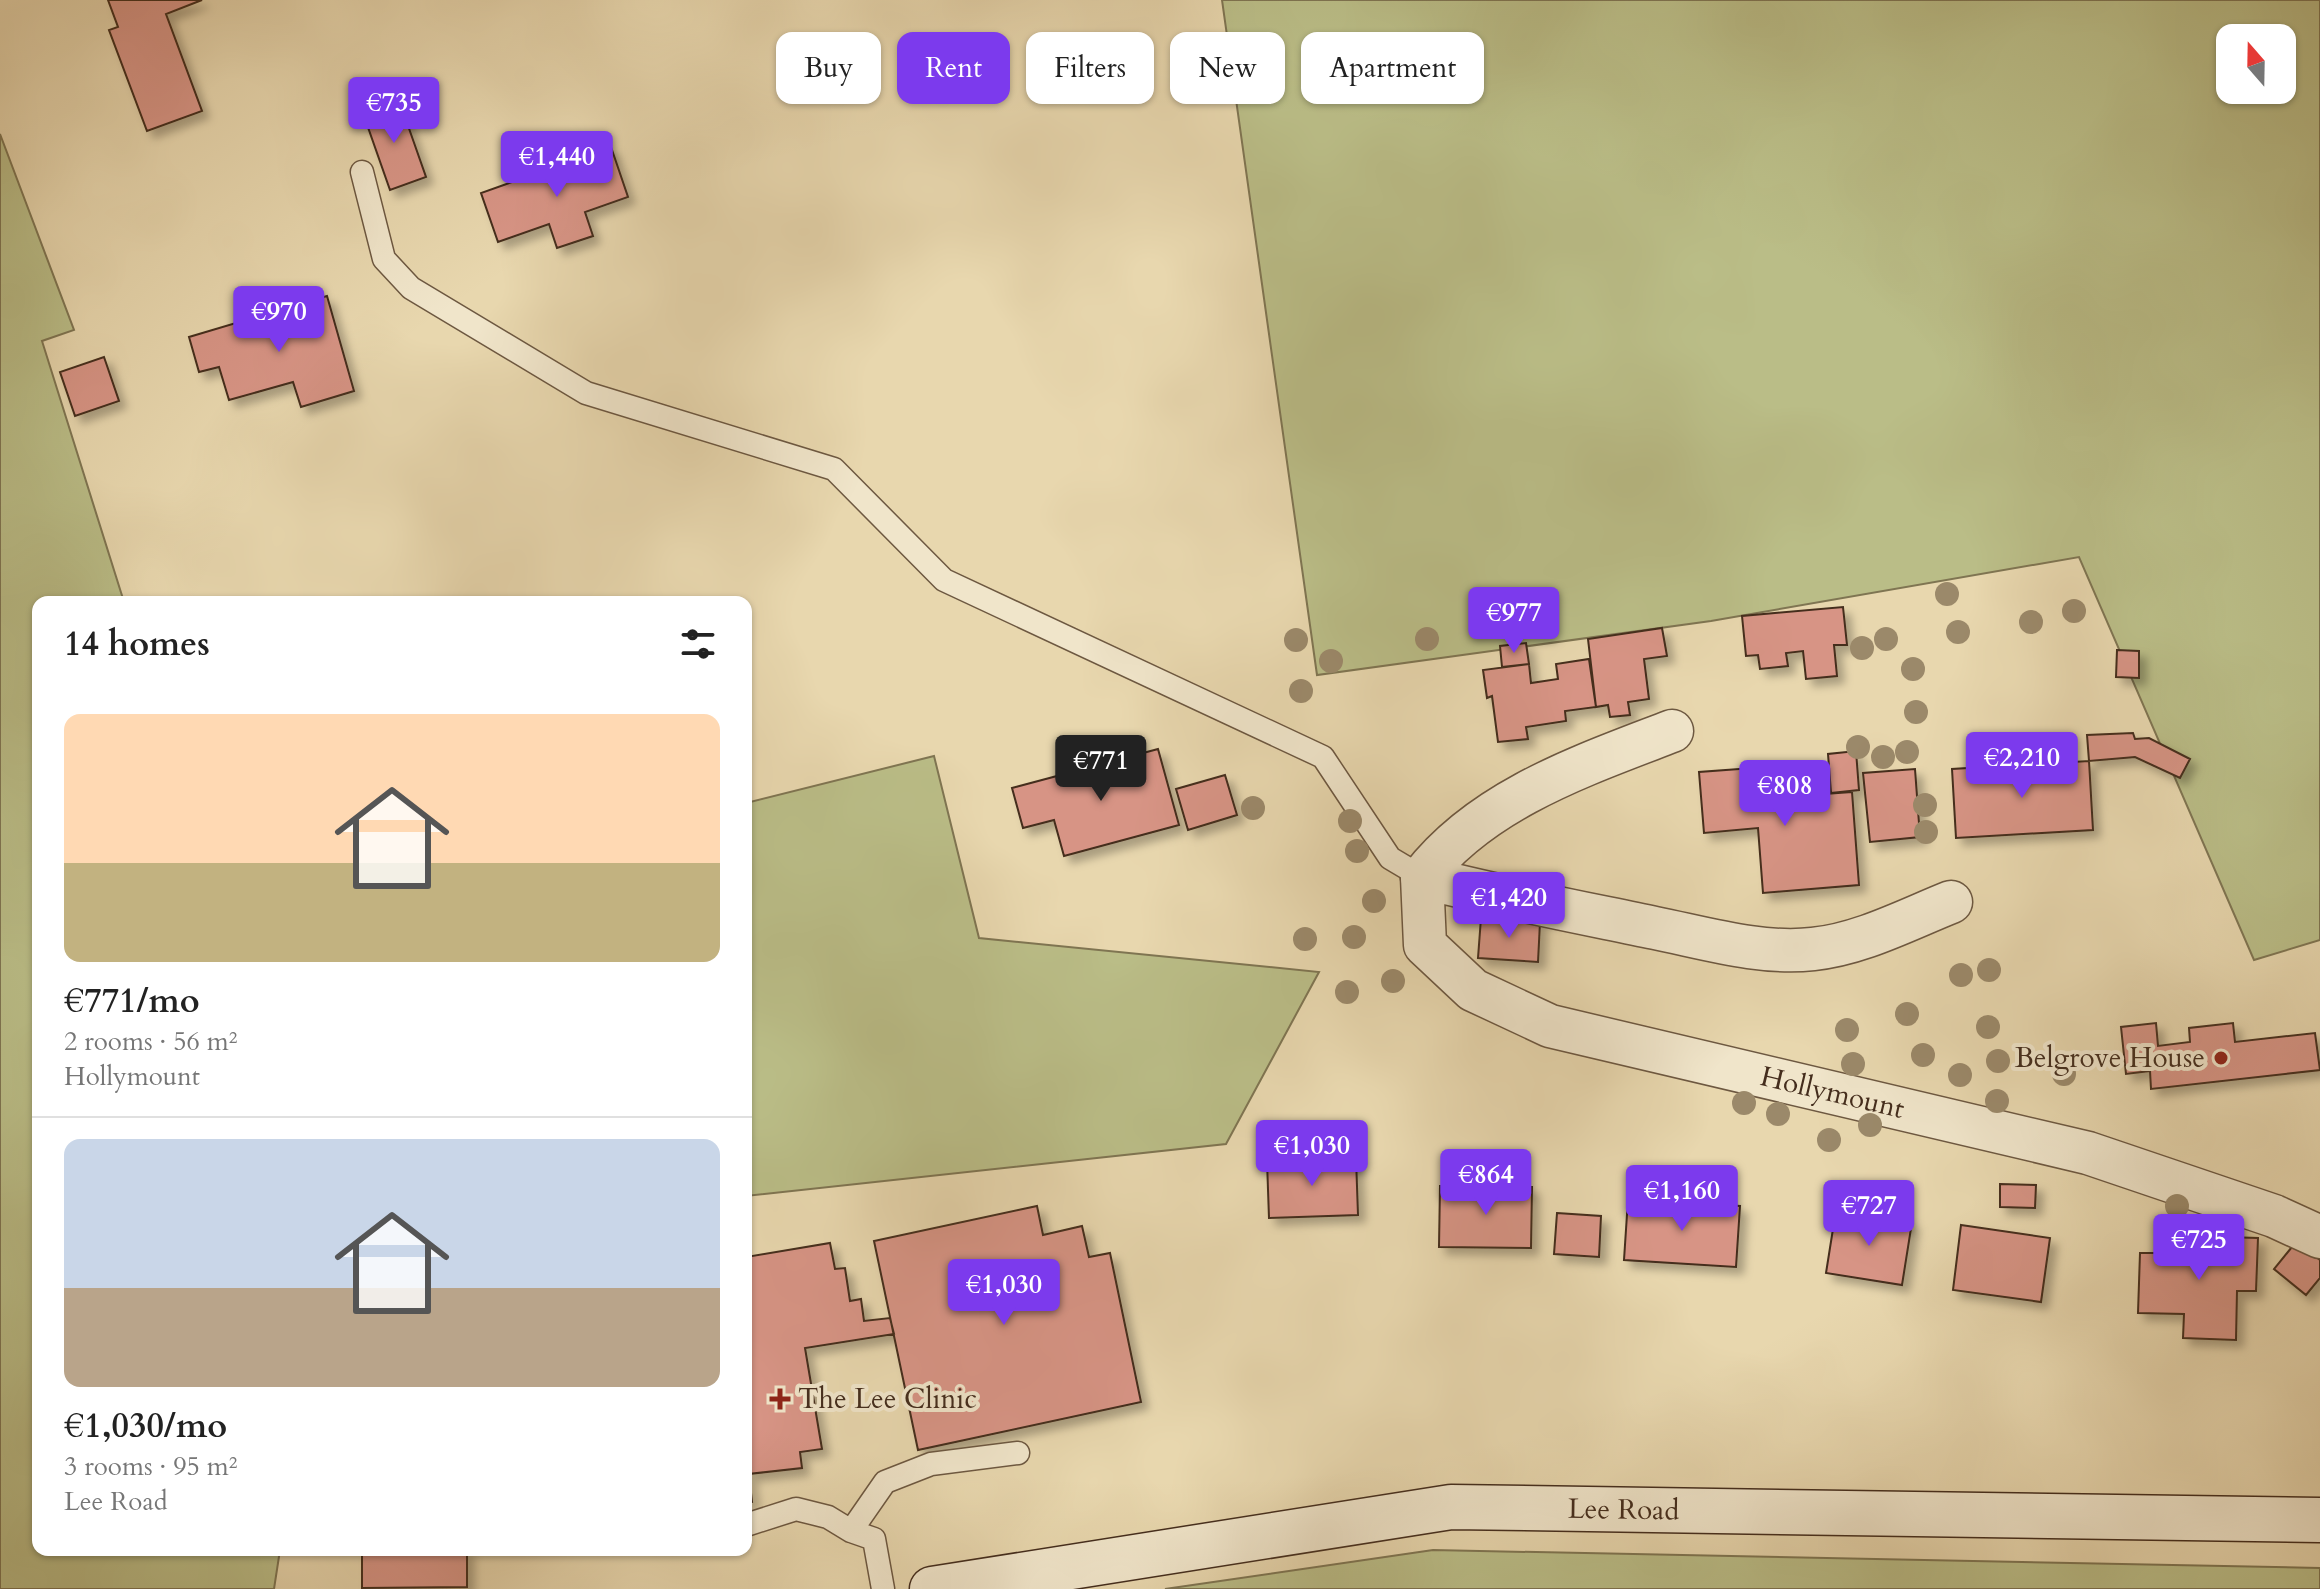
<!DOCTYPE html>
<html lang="en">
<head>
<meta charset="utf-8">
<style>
	:root { --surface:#fff; --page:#f2f2f2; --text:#222; --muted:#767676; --line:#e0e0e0; --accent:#7c3aed }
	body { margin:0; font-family:Cardo,serif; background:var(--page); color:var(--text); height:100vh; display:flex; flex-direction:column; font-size:30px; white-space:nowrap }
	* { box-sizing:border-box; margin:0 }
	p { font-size:26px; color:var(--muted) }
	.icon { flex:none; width:44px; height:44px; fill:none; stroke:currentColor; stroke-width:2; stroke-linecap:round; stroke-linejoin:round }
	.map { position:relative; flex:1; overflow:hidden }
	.panel { position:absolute; left:32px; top:596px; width:720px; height:960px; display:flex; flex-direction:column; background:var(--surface); border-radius:16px; box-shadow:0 2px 6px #0004 }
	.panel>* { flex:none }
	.top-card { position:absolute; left:776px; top:32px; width:760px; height:72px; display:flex; gap:16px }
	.needle { width:52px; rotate:340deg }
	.fabs { position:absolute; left:2216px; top:24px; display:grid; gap:16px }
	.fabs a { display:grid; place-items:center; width:80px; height:80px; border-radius:16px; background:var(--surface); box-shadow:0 2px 6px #0004; font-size:40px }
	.price { position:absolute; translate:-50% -68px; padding:0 18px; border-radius:8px; background:var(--accent); color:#fff; font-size:26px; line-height:52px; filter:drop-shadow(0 2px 4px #0008) }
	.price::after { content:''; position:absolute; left:50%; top:48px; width:24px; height:18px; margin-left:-12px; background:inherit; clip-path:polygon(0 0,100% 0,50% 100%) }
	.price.active { background:#222; color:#fff }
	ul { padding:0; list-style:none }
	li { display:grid; align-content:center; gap:16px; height:424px; padding:0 32px }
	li+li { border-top:2px solid var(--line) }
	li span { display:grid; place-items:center; height:248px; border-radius:16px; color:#555 }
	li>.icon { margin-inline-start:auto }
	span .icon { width:144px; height:144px; fill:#fffc; stroke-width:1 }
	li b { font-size:34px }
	h2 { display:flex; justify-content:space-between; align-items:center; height:96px; padding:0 32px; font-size:34px }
	.tag { padding:0 28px; border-radius:16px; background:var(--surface); box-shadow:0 2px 6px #0004; font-size:28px; line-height:72px }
	.tag.active { background:var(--accent); color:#fff }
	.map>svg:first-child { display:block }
	.green { fill:#babd87; stroke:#7f7552; stroke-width:2; fill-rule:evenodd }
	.building { fill:#d79485; stroke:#442d1d; stroke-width:2; filter:url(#shadow) }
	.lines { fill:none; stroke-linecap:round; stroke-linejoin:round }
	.lane-casing { stroke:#6d5841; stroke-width:25 }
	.street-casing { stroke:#6d5841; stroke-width:45 }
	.secondary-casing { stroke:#442d1d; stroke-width:47 }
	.lane { stroke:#f0e5ca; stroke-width:22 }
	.street { stroke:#f0e5ca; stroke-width:42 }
	.secondary { stroke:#f0e5ca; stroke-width:44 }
	.tree { fill:#9b896a }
	.poi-dot { fill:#8f2418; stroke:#f0e5ca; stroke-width:3 }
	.labels { text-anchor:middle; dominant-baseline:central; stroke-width:8; stroke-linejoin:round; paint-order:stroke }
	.poi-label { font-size:28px; fill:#442d1d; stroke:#f0e5ca; text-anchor:end }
	.street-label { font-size:28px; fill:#442d1d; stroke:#f0e5ca }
</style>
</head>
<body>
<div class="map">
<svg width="2320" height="1589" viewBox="0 0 2320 1589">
	<defs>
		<filter id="shadow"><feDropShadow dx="7" dy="7" stdDeviation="4" flood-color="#0004"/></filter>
	</defs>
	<rect width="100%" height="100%" fill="#e8d7ae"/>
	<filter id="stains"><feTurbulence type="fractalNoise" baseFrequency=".0025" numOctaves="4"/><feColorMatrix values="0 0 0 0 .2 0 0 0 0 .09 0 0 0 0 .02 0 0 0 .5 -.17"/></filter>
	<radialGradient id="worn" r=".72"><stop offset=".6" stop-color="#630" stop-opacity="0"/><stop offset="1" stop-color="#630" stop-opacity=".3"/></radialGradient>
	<path class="green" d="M 1222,0 L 2320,0 L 2320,940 L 2254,960 L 2079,557 L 1711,621 L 1317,675 ZM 2230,38 L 2282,38 L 2282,90 L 2230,90 Z
		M 0,134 L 74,330 L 42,341 L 124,602 L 38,602 L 38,1550 L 280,1550 L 274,1589 L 0,1589 Z
		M 934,756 L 979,938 L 1319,972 L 1226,1144 L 746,1196 L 746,803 Z
		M 1433,1550 L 2320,1568 L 2320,1589 L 1165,1589 Z"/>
	<path class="building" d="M 108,0 L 202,0 L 166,14 L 202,111 L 147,131 L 109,30 L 118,27 Z
		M 399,100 L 426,177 L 390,190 L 363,113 Z
		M 611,147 L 628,197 L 585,212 L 593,236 L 557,248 L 549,224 L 498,242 L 481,193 Z
		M 327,296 L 354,391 L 301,407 L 293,382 L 229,400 L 219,367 L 199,372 L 189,337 Z
		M 104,357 L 119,401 L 75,416 L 60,372 Z
		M 1843,607 L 1847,645 L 1834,645 L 1837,676 L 1806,679 L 1803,651 L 1786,653 L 1788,666 L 1760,669 L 1758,655 L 1746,656 L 1742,616 Z
		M 1662,628 L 1667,656 L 1644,659 L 1649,699 L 1628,702 L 1630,715 L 1610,717 L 1608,705 L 1596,707 L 1588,639 Z
		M 1526,643 L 1529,664 L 1502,667 L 1500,646 Z
		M 2117,650 L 2139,651 L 2139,678 L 2116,677 Z
		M 1589,659 L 1596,707 L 1565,711 L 1566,721 L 1526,727 L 1528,739 L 1498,742 L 1492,696 L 1487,698 L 1483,670 L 1529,664 L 1531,683 L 1558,679 L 1556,664 Z
		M 2133,733 L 2135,739 L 2149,738 L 2190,759 L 2180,778 L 2135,757 L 2089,761 L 2087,735 Z
		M 1158,749 L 1179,825 L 1064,856 L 1054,820 L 1023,828 L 1012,788 Z
		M 1856,751 L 1859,790 L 1831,793 L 1828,754 Z
		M 2089,761 L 2093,830 L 1956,838 L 1952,769 Z
		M 1780,766 L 1783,797 L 1852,792 L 1859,885 L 1763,893 L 1758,828 L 1704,833 L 1699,772 Z
		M 1915,769 L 1920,837 L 1870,842 L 1863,773 Z
		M 1225,775 L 1237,815 L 1188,830 L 1176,789 Z
		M 1481,918 L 1540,922 L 1538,962 L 1478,958 Z
		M 2156,1023 L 2158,1046 L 2190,1042 L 2189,1028 L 2233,1023 L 2235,1042 L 2315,1033 L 2320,1070 L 2151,1089 L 2150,1071 L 2126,1074 L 2121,1027 Z
		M 1356,1158 L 1358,1215 L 1269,1218 L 1267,1161 Z
		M 2000,1184 L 2036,1185 L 2035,1208 L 2000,1207 Z
		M 1440,1186 L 1532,1187 L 1531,1248 L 1439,1247 Z
		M 1628,1199 L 1740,1206 L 1736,1267 L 1624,1260 Z
		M 1037,1206 L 1043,1235 L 1082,1226 L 1089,1257 L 1110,1253 L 1141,1402 L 918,1450 L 874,1241 Z
		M 1836,1210 L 1912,1222 L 1902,1285 L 1826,1273 Z
		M 1557,1213 L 1601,1216 L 1599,1257 L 1554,1254 Z
		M 1961,1225 L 2050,1238 L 2041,1302 L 1953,1290 Z
		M 2159,1235 L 2258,1238 L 2256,1291 L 2237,1291 L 2236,1340 L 2183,1338 L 2184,1314 L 2138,1313 L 2140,1253 L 2158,1253 Z
		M 2296,1242 L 2320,1260 L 2320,1278 L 2306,1295 L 2274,1269 Z
		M 830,1243 L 835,1269 L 845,1268 L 850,1301 L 861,1299 L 864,1321 L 890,1318 L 894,1334 L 805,1348 L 822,1449 L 800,1452 L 802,1468 L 749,1474 L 752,1502 L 746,1503 L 746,1257 Z
		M 362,1550 L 467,1550 L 467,1587 L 362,1588 Z"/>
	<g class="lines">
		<g class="lane-casing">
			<path id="lane" d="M 362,172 L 384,259 L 411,288 L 586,393 L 834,469 L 944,580 L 1323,757 L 1390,858 L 1422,877
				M 746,1525 L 796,1509 L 828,1517 L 851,1531 L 874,1539 L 883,1589
				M 851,1531 L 885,1482 L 931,1464 L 1018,1453"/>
		</g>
		<g class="street-casing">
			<g id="street">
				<path d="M 1422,877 C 1482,799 1584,765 1672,731"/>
				<path id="s1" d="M 1951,902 C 1906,920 1861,944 1813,949 C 1761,955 1705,938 1655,928 C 1578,912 1499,897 1422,877 L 1425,945 L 1473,990 L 1550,1026 L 2088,1153 L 2274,1216 L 2320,1237"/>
			</g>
		</g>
		<g class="secondary-casing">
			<g id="secondary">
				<path id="s2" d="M 932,1589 L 1451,1507 L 2320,1520"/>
			</g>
		</g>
		<use href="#lane" class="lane"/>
		<use href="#street" class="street"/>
		<use href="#secondary" class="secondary"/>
	</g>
	<g class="tree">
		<circle cx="1947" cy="594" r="12"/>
		<circle cx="2074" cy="611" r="12"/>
		<circle cx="2031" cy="622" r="12"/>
		<circle cx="1958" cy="632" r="12"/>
		<circle cx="1427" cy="639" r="12"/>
		<circle cx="1886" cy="639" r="12"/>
		<circle cx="1296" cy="640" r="12"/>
		<circle cx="1862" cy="648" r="12"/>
		<circle cx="1331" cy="661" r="12"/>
		<circle cx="1913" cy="669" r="12"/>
		<circle cx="1301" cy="691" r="12"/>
		<circle cx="1916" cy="712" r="12"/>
		<circle cx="1858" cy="747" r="12"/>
		<circle cx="1907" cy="752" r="12"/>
		<circle cx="1883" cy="757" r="12"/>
		<circle cx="1925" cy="805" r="12"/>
		<circle cx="1253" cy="808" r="12"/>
		<circle cx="1350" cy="821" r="12"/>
		<circle cx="1926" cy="832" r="12"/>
		<circle cx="1357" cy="851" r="12"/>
		<circle cx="1374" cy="901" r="12"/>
		<circle cx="1354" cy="937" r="12"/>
		<circle cx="1305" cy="939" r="12"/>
		<circle cx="1989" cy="970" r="12"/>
		<circle cx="1961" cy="975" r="12"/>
		<circle cx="1393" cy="981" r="12"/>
		<circle cx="1347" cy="992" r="12"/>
		<circle cx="1907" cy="1014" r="12"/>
		<circle cx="1988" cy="1027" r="12"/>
		<circle cx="1847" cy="1030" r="12"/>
		<circle cx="1923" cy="1055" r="12"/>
		<circle cx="1998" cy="1061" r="12"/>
		<circle cx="1853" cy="1064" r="12"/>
		<circle cx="2064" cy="1074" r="12"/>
		<circle cx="1960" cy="1075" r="12"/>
		<circle cx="1997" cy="1101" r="12"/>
		<circle cx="1744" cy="1103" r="12"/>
		<circle cx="1778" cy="1114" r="12"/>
		<circle cx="1870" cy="1125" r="12"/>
		<circle cx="1829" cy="1140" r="12"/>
		<circle cx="2177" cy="1206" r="12"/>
	</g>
	<g class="poi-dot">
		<circle cx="2221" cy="1058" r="8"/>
		<path d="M776 1387h8v8h8v8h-8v8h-8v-8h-8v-8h8z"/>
	</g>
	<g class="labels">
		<g class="poi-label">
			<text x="2205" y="1058">Belgrove House</text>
			<text x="798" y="1399" text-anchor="start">The Lee Clinic</text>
		</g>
		<g class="street-label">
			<text stroke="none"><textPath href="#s1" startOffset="1054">Hollymount</textPath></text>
			<text stroke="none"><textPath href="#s2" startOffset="698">Lee Road</textPath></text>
		</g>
	</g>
	<rect width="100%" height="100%" filter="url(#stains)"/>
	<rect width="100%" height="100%" fill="url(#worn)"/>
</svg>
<div class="fabs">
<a><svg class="needle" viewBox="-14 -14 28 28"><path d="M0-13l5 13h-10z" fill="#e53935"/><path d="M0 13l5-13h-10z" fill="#767676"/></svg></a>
</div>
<b class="price" style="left:394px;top:145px">€735</b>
<b class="price" style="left:557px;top:199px">€1,440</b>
<b class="price" style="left:279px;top:354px">€970</b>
<b class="price" style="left:1514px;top:655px">€977</b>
<b class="price" style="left:2022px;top:800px">€2,210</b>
<b class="price active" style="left:1101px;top:803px">€771</b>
<b class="price" style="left:1785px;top:828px">€808</b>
<b class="price" style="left:1509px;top:940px">€1,420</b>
<b class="price" style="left:1312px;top:1188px">€1,030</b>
<b class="price" style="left:1486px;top:1217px">€864</b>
<b class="price" style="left:1682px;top:1233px">€1,160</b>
<b class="price" style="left:1869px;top:1248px">€727</b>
<b class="price" style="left:2199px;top:1282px">€725</b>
<b class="price" style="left:1004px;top:1327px">€1,030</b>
<div class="top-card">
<a class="tag">Buy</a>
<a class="tag active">Rent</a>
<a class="tag">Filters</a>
<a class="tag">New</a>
<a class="tag">Apartment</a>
</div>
<section class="panel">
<h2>14 homes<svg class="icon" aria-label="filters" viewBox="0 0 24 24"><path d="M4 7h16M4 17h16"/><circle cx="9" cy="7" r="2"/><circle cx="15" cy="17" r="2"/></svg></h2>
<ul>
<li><span style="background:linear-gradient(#ffd9b3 60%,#c2b280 0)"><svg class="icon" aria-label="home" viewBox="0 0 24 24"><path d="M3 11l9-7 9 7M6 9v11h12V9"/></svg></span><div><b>€771/mo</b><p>2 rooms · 56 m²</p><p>Hollymount</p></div></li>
<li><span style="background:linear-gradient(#c9d6e8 60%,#b9a48a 0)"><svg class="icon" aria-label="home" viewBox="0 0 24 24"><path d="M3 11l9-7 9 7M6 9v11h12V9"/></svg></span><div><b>€1,030/mo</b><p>3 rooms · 95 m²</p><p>Lee Road</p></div></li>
</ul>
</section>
</div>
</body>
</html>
